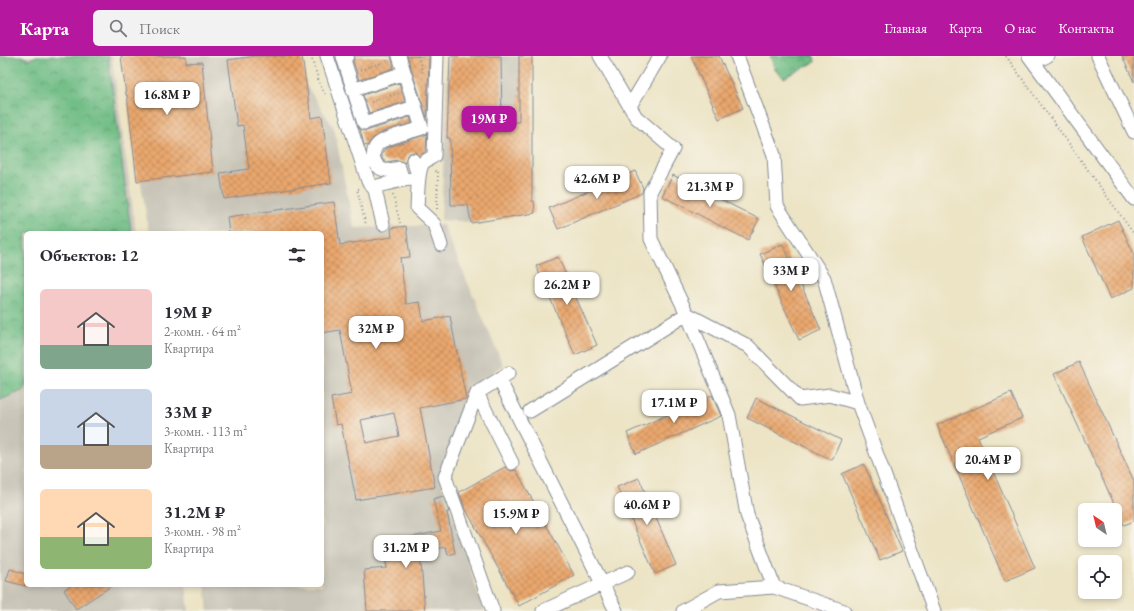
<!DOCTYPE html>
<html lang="ru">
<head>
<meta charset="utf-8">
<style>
	:root { --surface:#fff; --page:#f2f2f3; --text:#2b2b33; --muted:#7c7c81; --accent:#b5179e }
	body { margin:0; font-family:"EB Garamond",serif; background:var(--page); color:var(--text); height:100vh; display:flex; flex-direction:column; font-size:15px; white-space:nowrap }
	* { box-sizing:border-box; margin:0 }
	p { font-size:13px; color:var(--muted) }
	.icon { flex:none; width:22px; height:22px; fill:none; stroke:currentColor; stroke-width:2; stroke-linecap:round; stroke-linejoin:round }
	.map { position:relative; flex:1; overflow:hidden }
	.side { position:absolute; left:24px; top:175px; width:300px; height:356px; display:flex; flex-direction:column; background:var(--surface); border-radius:6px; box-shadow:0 2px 6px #0003 }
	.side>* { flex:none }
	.needle { width:26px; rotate:325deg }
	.fabs { position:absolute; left:1078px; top:447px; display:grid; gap:8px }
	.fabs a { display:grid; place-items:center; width:44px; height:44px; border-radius:6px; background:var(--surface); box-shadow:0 2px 6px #0003; font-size:20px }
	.price { position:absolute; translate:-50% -34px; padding:0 9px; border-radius:8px; background:#fff; color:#222; font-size:13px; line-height:26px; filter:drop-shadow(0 1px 2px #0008) }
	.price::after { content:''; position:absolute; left:50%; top:24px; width:12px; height:9px; margin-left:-6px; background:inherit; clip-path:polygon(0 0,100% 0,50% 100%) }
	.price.selected { background:var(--accent); color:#fff }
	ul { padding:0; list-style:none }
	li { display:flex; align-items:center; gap:12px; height:100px; padding:0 16px }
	li span { display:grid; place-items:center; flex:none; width:112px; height:80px; border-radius:6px; color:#555 }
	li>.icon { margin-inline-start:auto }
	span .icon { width:48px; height:48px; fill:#fffc; stroke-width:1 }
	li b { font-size:17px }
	h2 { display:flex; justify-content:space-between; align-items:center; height:48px; padding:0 16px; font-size:17px }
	header { display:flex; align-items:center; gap:24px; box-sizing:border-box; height:56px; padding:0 20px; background:var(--accent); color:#fff }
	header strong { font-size:19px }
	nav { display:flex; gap:22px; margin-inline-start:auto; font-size:14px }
	.search { width:280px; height:36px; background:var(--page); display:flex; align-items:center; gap:10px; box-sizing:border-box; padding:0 14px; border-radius:6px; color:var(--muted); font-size:15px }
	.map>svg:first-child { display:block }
	.industrial { fill:#c8c4b8 }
	.forest { fill:url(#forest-crowns); stroke:#467672 }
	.building { fill:url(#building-cross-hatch); fill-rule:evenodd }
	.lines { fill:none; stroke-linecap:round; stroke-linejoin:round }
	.minor-casing { stroke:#848a92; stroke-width:15 }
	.path { stroke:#848a92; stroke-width:2; stroke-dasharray:1 3; stroke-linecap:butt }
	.minor { stroke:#fff; stroke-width:13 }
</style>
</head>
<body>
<header>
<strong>Карта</strong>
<div class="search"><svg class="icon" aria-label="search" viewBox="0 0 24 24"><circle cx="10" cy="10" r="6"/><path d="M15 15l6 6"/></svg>Поиск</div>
<nav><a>Главная</a><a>Карта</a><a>О нас</a><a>Контакты</a></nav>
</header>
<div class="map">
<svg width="1134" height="555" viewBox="0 0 1134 555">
	<defs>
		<pattern id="forest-crowns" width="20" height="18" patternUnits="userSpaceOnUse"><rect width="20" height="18" fill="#72be87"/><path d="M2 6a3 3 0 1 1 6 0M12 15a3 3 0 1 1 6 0" fill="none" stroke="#5d9b72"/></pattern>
		<pattern id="building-cross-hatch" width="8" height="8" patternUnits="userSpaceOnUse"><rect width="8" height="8" fill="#eaa76d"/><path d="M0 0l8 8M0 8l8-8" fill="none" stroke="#bd885d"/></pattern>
	</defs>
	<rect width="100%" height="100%" fill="#f7f3e8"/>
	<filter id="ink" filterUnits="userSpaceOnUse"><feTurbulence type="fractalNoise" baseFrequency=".025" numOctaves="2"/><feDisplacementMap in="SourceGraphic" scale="8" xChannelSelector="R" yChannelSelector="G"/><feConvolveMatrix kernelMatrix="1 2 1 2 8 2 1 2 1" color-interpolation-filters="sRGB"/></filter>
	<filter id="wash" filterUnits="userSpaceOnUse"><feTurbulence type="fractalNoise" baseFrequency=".012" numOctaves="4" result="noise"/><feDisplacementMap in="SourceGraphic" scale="16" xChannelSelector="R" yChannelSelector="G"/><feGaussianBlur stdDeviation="0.9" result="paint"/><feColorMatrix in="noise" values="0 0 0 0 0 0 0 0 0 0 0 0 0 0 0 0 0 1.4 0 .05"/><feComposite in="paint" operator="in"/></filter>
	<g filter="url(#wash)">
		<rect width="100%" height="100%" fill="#ece4c5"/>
		<path class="industrial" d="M 0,0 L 112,0 L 136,177 L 26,177 L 26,529 L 186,529 L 189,555 L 0,555 Z
			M 121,0 L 302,0 L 306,29 L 334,72 L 354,172 L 443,169 L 503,309 L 475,328 L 439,420 L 484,555 L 208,555 L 205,529 L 322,529 L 322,177 L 149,177 Z
			M 448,0 L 529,0 L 535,157 L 473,166 L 441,164 Z"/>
		<path class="forest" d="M 0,0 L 22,0 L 29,4 L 36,0 L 108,0 L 131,175 L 130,177 L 26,177 L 26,330 L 22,335 L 0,344 Z
			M 770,0 L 814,0 L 815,6 L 784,22 L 775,14 Z"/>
		<g id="blocks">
			<path class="building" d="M 121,0 L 186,0 L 186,7 L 202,6 L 213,116 L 137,125 L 127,39 L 126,39 Z
				M 255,0 L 302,0 L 311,62 L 322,60 L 331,127 L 224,143 L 220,117 L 249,113 L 243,69 L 237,70 L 228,4 Z
				M 355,0 L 391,0 L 394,12 L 359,24 L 353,5 Z
				M 407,0 L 429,0 L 427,62 Z
				M 450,0 L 501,0 L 502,66 L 519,66 L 519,0 L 532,0 L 532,145 L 534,145 L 535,157 L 471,167 L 468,149 L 451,149 L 450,82 L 447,82 Z
				M 691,0 L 719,0 L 743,52 L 719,63 Z
				M 1122,0 L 1134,0 L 1134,26 Z
				M 399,27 L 405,46 L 369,57 L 363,39 Z
				M 410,61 L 412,67 L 383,76 L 373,82 L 367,90 L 364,89 L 360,73 L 366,75 Z
				M 427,78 L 426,95 L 419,100 L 415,96 L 410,97 L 407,99 L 405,107 L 398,104 L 386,106 L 382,103 L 382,97 L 386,92 Z
				M 635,115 L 643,132 L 642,137 L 558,173 L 549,152 Z
				M 673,119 L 759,163 L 748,184 L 662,140 Z
				M 334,146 L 340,189 L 392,181 L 391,172 L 406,170 L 410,201 L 400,202 L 406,248 L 420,246 L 423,265 L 450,260 L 466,343 L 420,352 L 435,431 L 356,444 L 341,368 L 336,369 L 331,342 L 352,338 L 340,274 L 322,277 L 322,177 L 229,177 L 227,161 ZM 394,357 L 399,380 L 366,387 L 361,364 Z
				M 1118,164 L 1134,198 L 1134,232 L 1110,243 L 1082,181 Z
				M 783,188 L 821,274 L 799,284 L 760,198 Z
				M 558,201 L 597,289 L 575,299 L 536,210 Z
				M 1079,306 L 1134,425 L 1134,465 L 1124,469 L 1054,318 Z
				M 1011,337 L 1022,362 L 978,381 L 1035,512 L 1005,525 L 937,369 Z
				M 712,339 L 721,360 L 636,398 L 627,377 Z
				M 756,342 L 841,384 L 832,404 L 747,362 Z
				M 864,408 L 902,495 L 880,504 L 842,418 Z
				M 505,411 L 511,415 L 516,414 L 574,519 L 519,550 L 465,452 L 459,436 Z
				M 639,422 L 676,509 L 655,518 L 617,431 Z
				M 443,440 L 449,456 L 447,456 L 455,497 L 448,499 L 446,491 L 420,496 L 425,555 L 367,555 L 364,514 L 387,512 L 382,487 L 441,475 L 433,443 Z
				M 10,513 L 26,518 L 26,530 L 6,525 Z
				M 71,529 L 113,529 L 76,553 L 64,534 Z"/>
		</g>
	</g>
	<g filter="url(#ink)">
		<use href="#blocks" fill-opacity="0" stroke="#848a92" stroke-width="1"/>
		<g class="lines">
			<g class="minor-casing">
				<path id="minor" d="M 327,0 L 368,125 L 375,134 L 383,168
					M 347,0 L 343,1 L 364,67 L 415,51
					M 399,0 L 422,72 C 412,76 385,81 378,88 C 370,96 373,110 384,114 C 389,115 394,113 399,112 L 403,124
					M 437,0 L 434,100 C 431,102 425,105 423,107 C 417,116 418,141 417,152 L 434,168 L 441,189
					M 600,0 L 636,61 L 673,93 L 650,136 L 651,183 L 687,258 L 748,290 L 800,343 L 830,339 L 858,347
					M 737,0 L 774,99 L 777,150 L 824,222 L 858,347 L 934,555
					M 1029,0 L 1134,143
					M 1098,0 L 1134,76
					M 1034,6 L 1047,0
					M 353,34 L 404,17
					M 630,50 L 660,0
					M 373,131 L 403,124 L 419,122 L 413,104
					M 499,323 L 616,555
					M 477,337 L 512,407
					M 530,355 L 687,258 L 729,359 L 747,459 L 774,531 L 719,535 L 683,555
					M 774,531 L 844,555
					M 493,555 L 445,421 L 477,337 L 509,317
					M 543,555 L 628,516"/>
			</g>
			<path class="path" d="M 311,0 L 320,29 L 325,38
				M 418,0 L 423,18
				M 1006,0 L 1134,178
				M 360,14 L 388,5
				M 371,46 L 399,37
				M 435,115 L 438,115 L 437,153
				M 359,133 L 357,133 L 366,169
				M 393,139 L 400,167"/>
			<use href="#minor" class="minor"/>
		</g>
	</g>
</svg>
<div class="fabs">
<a><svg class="needle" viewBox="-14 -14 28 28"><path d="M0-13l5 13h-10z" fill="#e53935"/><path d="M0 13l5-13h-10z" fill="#7c7c81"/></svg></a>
<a><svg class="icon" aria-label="locate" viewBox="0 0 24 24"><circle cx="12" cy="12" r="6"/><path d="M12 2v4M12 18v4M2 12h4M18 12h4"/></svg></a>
</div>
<b class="price" style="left:167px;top:60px">16.8M ₽</b>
<b class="price selected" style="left:489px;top:84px">19M ₽</b>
<b class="price" style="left:597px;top:144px">42.6M ₽</b>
<b class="price" style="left:710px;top:152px">21.3M ₽</b>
<b class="price" style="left:791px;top:236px">33M ₽</b>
<b class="price" style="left:567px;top:250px">26.2M ₽</b>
<b class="price" style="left:376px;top:294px">32M ₽</b>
<b class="price" style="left:674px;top:368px">17.1M ₽</b>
<b class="price" style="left:988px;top:425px">20.4M ₽</b>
<b class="price" style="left:647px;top:470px">40.6M ₽</b>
<b class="price" style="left:516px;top:479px">15.9M ₽</b>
<b class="price" style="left:406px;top:513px">31.2M ₽</b>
<section class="side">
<h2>Объектов: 12<svg class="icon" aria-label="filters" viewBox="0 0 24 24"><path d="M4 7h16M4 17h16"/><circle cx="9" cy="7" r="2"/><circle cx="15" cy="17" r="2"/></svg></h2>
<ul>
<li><span style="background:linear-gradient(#f6c9c9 70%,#7fa58c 0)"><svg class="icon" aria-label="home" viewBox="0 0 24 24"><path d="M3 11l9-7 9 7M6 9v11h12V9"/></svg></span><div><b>19M ₽</b><p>2-комн. · 64 m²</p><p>Квартира</p></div></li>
<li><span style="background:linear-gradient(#c9d6e8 70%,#b9a48a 0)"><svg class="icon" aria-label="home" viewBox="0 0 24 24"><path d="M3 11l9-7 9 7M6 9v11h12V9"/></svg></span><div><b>33M ₽</b><p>3-комн. · 113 m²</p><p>Квартира</p></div></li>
<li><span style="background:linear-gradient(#ffd9b3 60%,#8fb573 0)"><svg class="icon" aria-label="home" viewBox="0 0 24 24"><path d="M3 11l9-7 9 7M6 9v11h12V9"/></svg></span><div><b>31.2M ₽</b><p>3-комн. · 98 m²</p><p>Квартира</p></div></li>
</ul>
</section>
</div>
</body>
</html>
